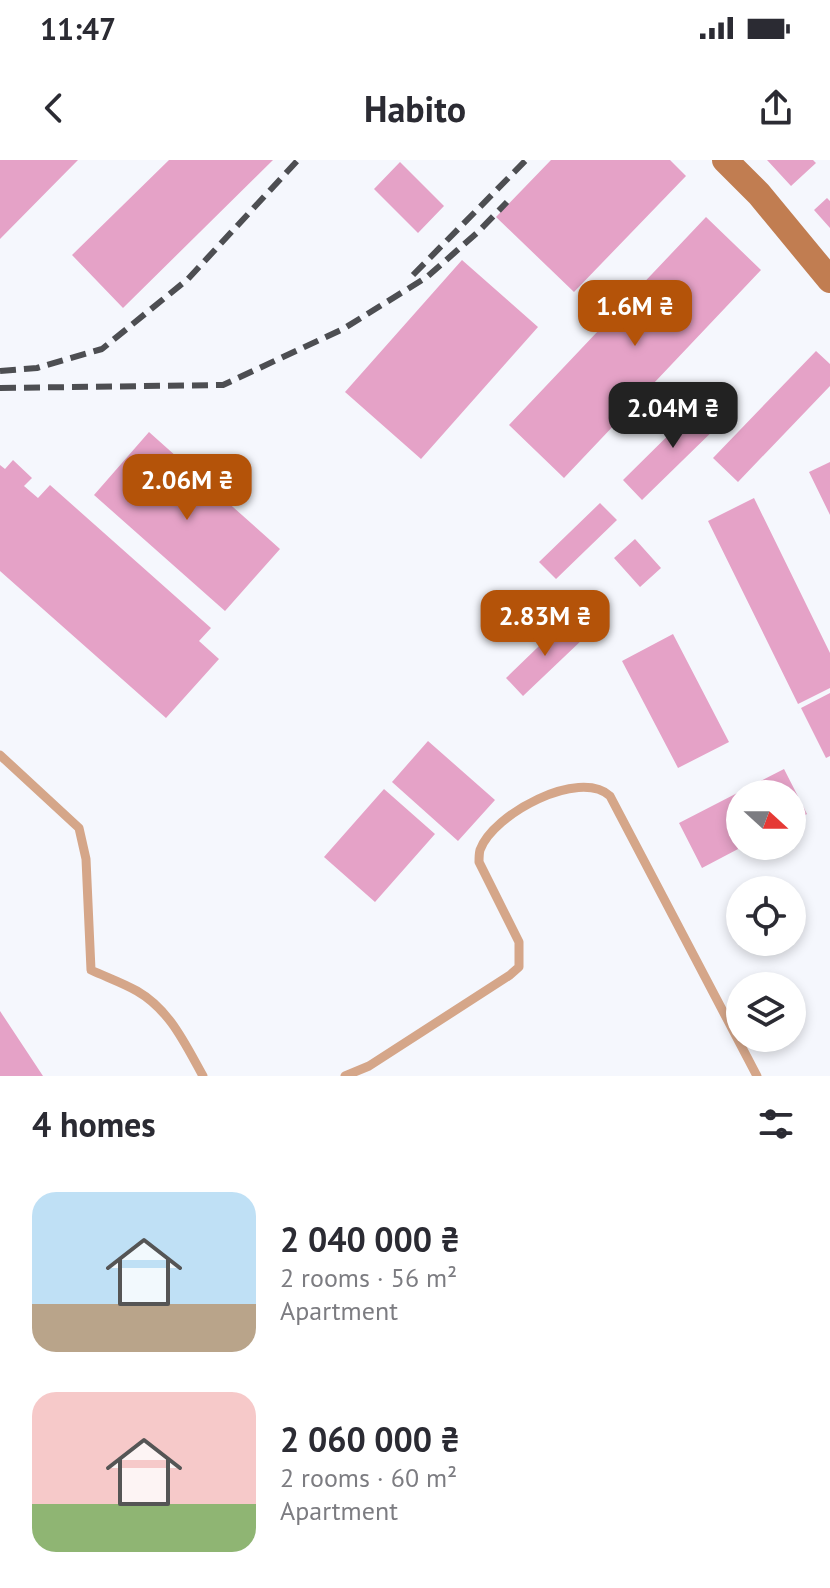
<!DOCTYPE html>
<html lang="en">
<head>
<meta charset="utf-8">
<style>
	:root { --surface:#fff; --page:#f2f2f3; --text:#2b2b33; --muted:#7c7c81; --accent:#b45309 }
	body { margin:0; font-family:"PT Sans",sans-serif; background:var(--page); color:var(--text); height:100vh; display:flex; flex-direction:column; font-size:30px; white-space:nowrap }
	* { box-sizing:border-box; margin:0 }
	p { font-size:26px; color:var(--muted) }
	.icon { flex:none; width:44px; height:44px; fill:none; stroke:currentColor; stroke-width:2; stroke-linecap:round; stroke-linejoin:round }
	.map { position:relative; height:916px; overflow:hidden }
	.side { display:flex; flex-direction:column; background:var(--surface); flex:1 }
	.side>* { flex:none }
	.needle { width:52px; rotate:111deg }
	.tools { position:absolute; left:726px; top:620px; display:grid; gap:16px }
	.tools a { display:grid; place-items:center; width:80px; height:80px; border-radius:50%; background:var(--surface); box-shadow:0 4px 12px #0003; font-size:40px }
	.price { position:absolute; translate:-50% -68px; padding:0 18px; border-radius:16px; background:var(--accent); color:#fff; font-size:26px; line-height:52px; filter:drop-shadow(0 2px 4px #0008) }
	.price::after { content:''; position:absolute; left:50%; top:48px; width:24px; height:18px; margin-left:-12px; background:inherit; clip-path:polygon(0 0,100% 0,50% 100%) }
	.price.on { background:#222; color:#fff }
	ul { padding:0; list-style:none }
	li { display:flex; align-items:center; gap:24px; height:200px; padding:0 32px }
	li span { display:grid; place-items:center; flex:none; width:224px; height:160px; border-radius:24px; color:#555 }
	li>.icon { margin-inline-start:auto }
	span .icon { width:96px; height:96px; fill:#fffc; stroke-width:1 }
	li b { font-size:34px }
	h2 { display:flex; justify-content:space-between; align-items:center; height:96px; padding:0 32px; font-size:34px }
	.status { display:flex; justify-content:space-between; align-items:center; height:56px; padding:0 40px; background:var(--surface); direction:ltr }
	.status svg { height:22px; fill:currentColor }
	header { display:flex; justify-content:space-between; align-items:center; height:104px; padding:0 32px; background:var(--surface); font-size:36px; font-weight:700 }
	.map>svg:first-child { display:block }
	.building { fill:#e5a2c7 }
	.lines { fill:none; stroke-linecap:round; stroke-linejoin:round }
	.lane { stroke:#d5a689; stroke-width:9 }
	.secondary { stroke:#c17d51; stroke-width:26 }
	.rail { stroke:#4d4e52; stroke-width:6; stroke-dasharray:16 8; stroke-linecap:butt }
</style>
</head>
<body>
<div class="status"><b>11:47</b><svg viewBox="0 0 49 12"><path d="M0 12V9h3v3zM5 12V6h3v6zM10 12V3h3v9zM15 12V0h3v12zM26 1h20v11H26zM47 4h2v5h-2z"/></svg></div>
<header><svg class="icon" aria-label="back" viewBox="0 0 24 24"><path d="M15 5l-7 7 7 7"/></svg>Habito<svg class="icon" aria-label="share" viewBox="0 0 24 24"><path d="M12 15V3M7 8l5-5 5 5M5 13v7h14v-7"/></svg></header>
<div class="map">
<svg width="830" height="916" viewBox="0 0 830 916">
	<rect width="100%" height="100%" fill="#f5f7fd"/>
	<path class="building" d="M 0,0 L 78,0 L 0,79 Z
		M 169,0 L 273,0 L 123,148 L 72,95 Z
		M 551,0 L 670,0 L 686,16 L 574,132 L 496,57 Z
		M 767,0 L 813,0 L 816,3 L 791,26 Z
		M 400,2 L 444,46 L 418,73 L 374,29 Z
		M 827,38 L 830,41 L 830,68 L 814,50 Z
		M 706,57 L 761,110 L 564,318 L 509,265 Z
		M 462,100 L 538,167 L 421,299 L 345,232 Z
		M 816,191 L 830,204 L 830,226 L 738,322 L 713,298 Z
		M 703,241 L 723,261 L 642,340 L 623,320 Z
		M 149,272 L 280,389 L 225,451 L 94,335 Z
		M 13,300 L 32,318 L 24,326 L 38,338 L 50,325 L 211,468 L 199,481 L 219,499 L 166,558 L 0,411 L 0,305 L 5,309 Z
		M 830,302 L 830,355 L 809,312 Z
		M 754,338 L 830,493 L 830,528 L 798,544 L 708,361 Z
		M 600,343 L 617,360 L 556,419 L 539,402 Z
		M 635,379 L 661,408 L 640,427 L 614,398 Z
		M 566,460 L 584,478 L 523,536 L 506,518 Z
		M 673,474 L 729,582 L 678,608 L 622,501 Z
		M 830,533 L 830,596 L 826,598 L 801,548 Z
		M 428,581 L 495,640 L 458,681 L 392,622 Z
		M 784,609 L 807,654 L 792,662 L 792,634 L 740,634 L 740,688 L 702,708 L 679,663 Z
		M 384,629 L 435,674 L 375,742 L 324,697 Z
		M 0,851 L 43,916 L 0,916 Z"/>
	<g class="lines">
		<path class="lane" d="M 0,595 L 79,668 L 86,699 L 91,810 C 106,817 123,823 137,831 C 170,850 185,884 203,916
			M 345,916 L 369,906 L 510,815 L 519,807 L 519,782 L 479,702 C 479,698 479,694 480,690 C 493,654 579,608 610,636 L 757,916"/>
		<path class="secondary" d="M 725,0 L 759,34 L 830,120"/>
		<path class="rail" d="M 413,115 L 526,0
			M 0,211 L 37,208 L 102,189 L 188,119 L 298,0
			M 0,228 L 223,225 L 343,169 L 427,117 L 478,72 L 507,42"/>
	</g>
</svg>
<div class="tools">
<a><svg class="needle" viewBox="-14 -14 28 28"><path d="M0-13l5 13h-10z" fill="#e53935"/><path d="M0 13l5-13h-10z" fill="#7c7c81"/></svg></a>
<a><svg class="icon" aria-label="locate" viewBox="0 0 24 24"><circle cx="12" cy="12" r="6"/><path d="M12 2v4M12 18v4M2 12h4M18 12h4"/></svg></a>
<a><svg class="icon" aria-label="layers" viewBox="0 0 24 24"><path d="M12 4l9 5-9 5-9-5zM3 14l9 5 9-5"/></svg></a>
</div>
<b class="price" style="left:635px;top:188px">1.6M ₴</b>
<b class="price on" style="left:673px;top:290px">2.04M ₴</b>
<b class="price" style="left:187px;top:362px">2.06M ₴</b>
<b class="price" style="left:545px;top:498px">2.83M ₴</b>
</div>
<section class="side">
<h2>4 homes<svg class="icon" aria-label="filters" viewBox="0 0 24 24"><path d="M4 7h16M4 17h16"/><circle cx="9" cy="7" r="2"/><circle cx="15" cy="17" r="2"/></svg></h2>
<ul>
<li><span style="background:linear-gradient(#bfe0f5 70%,#b9a48a 0)"><svg class="icon" aria-label="home" viewBox="0 0 24 24"><path d="M3 11l9-7 9 7M6 9v11h12V9"/></svg></span><div><b>2 040 000 ₴</b><p>2 rooms · 56 m²</p><p>Apartment</p></div></li>
<li><span style="background:linear-gradient(#f6c9c9 70%,#8fb573 0)"><svg class="icon" aria-label="home" viewBox="0 0 24 24"><path d="M3 11l9-7 9 7M6 9v11h12V9"/></svg></span><div><b>2 060 000 ₴</b><p>2 rooms · 60 m²</p><p>Apartment</p></div></li>
</ul>
</section>
</body>
</html>
